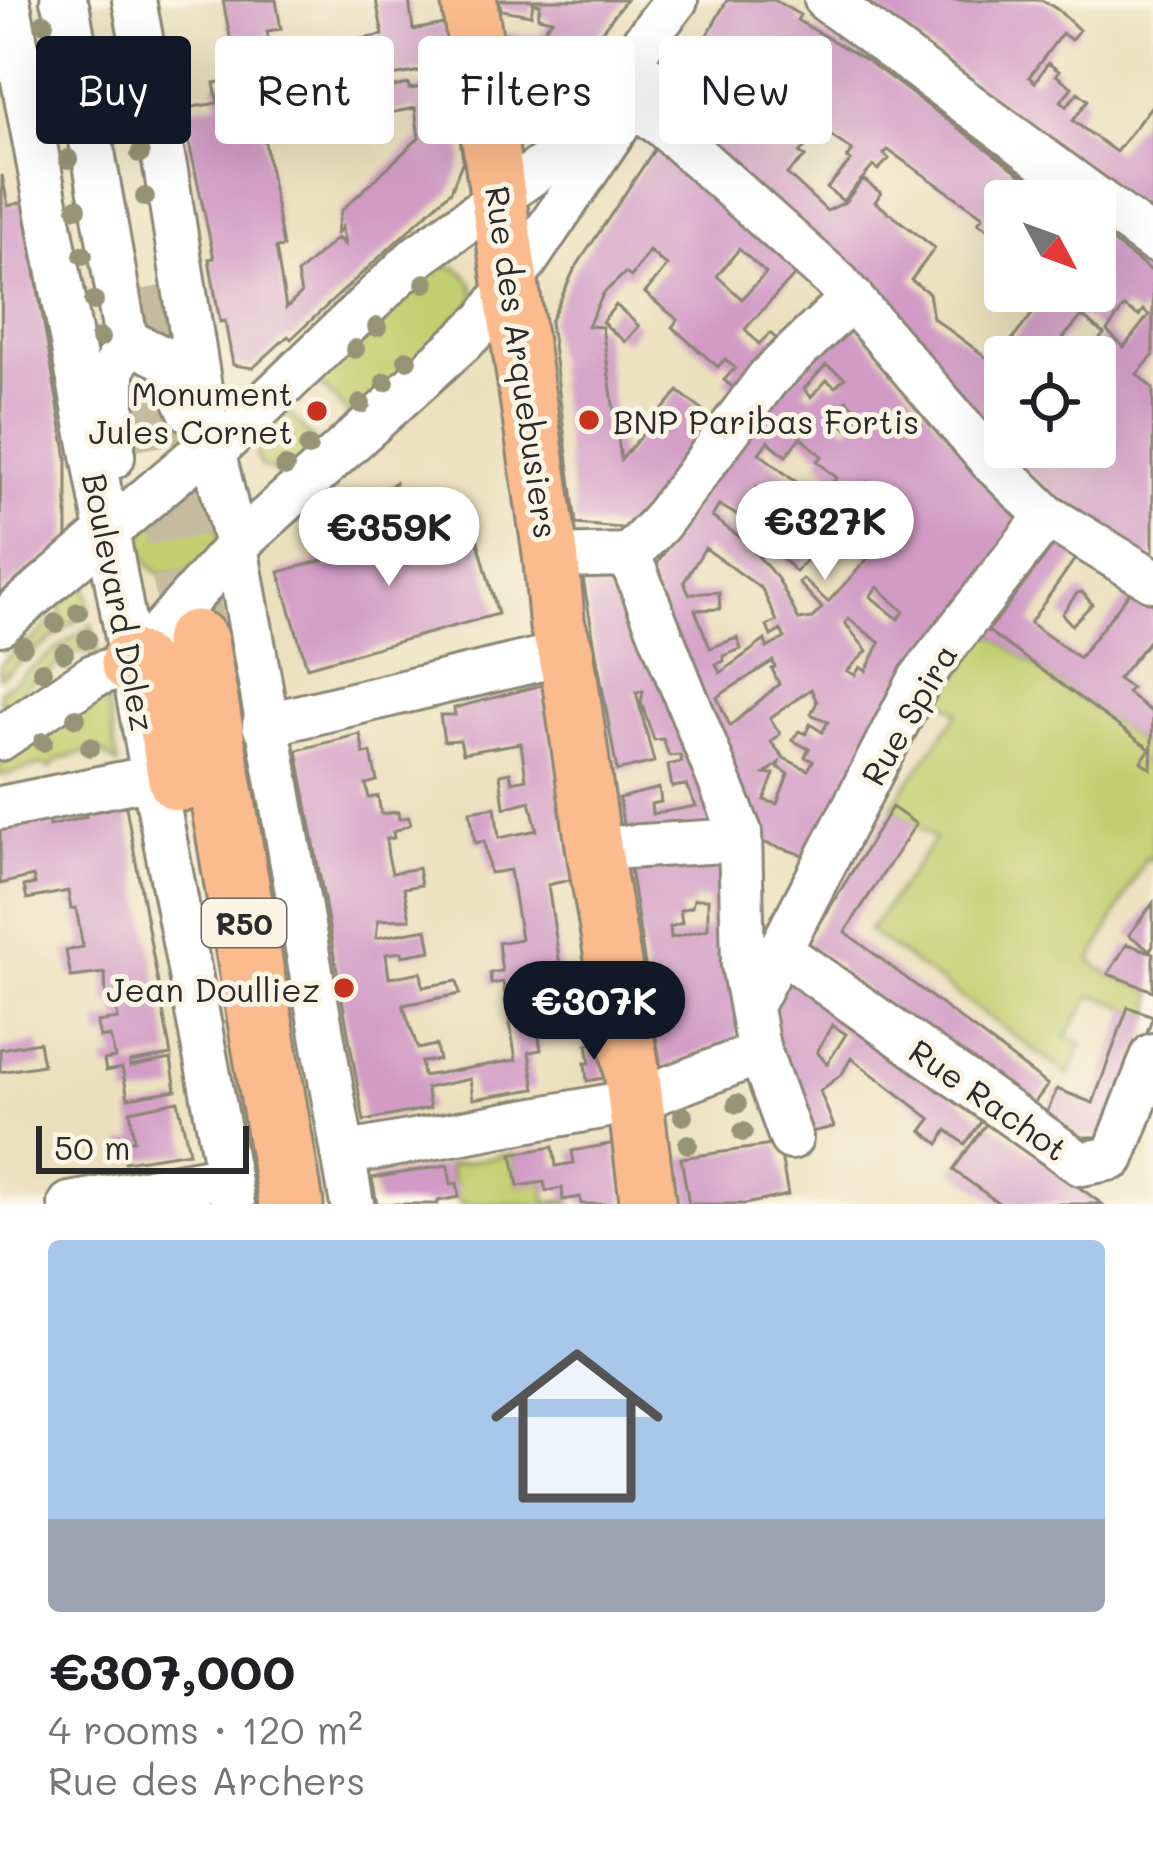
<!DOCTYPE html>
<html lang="en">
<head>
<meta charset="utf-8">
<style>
	:root { --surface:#fff; --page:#f6f6f6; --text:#202124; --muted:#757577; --accent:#111827 }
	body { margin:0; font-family:Mali,sans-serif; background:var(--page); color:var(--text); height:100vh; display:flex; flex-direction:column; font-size:45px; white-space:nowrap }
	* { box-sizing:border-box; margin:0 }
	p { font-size:39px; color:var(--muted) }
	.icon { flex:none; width:66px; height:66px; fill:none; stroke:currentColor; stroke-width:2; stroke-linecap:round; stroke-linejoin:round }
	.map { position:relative; height:1204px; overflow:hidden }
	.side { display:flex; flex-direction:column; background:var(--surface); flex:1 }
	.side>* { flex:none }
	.banner { position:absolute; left:36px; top:36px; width:1083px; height:108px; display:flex; gap:24px }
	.needle { width:78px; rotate:131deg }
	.controls { position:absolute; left:984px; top:180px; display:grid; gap:24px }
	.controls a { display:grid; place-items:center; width:132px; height:132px; border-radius:12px; background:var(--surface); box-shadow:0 12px 48px #0002; font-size:60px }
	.scale { position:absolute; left:36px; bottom:30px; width:213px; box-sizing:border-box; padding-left:12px; border:6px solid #2b2b2b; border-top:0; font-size:33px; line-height:42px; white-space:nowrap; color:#2b2b2b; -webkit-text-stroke:9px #fcf5e5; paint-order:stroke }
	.price { position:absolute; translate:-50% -102px; padding:0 27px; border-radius:42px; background:#fff; color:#222; font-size:39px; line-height:78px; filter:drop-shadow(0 3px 6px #0008) }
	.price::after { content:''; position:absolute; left:50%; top:72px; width:36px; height:27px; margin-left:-18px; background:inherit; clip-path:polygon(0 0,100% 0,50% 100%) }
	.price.selected { background:var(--accent); color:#fff }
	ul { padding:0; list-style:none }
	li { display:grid; align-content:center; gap:24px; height:636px; padding:0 48px }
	li span { display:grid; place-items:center; height:372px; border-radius:12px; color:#555 }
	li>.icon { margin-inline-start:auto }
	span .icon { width:216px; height:216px; fill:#fffc; stroke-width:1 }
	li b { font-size:51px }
	.pill { padding:0 42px; border-radius:12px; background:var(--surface); box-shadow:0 12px 48px #0002; font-size:42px; line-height:108px }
	.pill.selected { background:var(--accent); color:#fff }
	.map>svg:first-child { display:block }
	.green { fill:#c2cf70; stroke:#767d4e; stroke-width:3 }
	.building { fill:#d19bc6; fill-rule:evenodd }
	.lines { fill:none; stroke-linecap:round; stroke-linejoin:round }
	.highway-tunnel { stroke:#c5bca0; stroke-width:63; stroke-dasharray:63 32; stroke-linecap:butt }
	.minor-casing { stroke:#8b8674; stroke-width:48 }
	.major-casing { stroke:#8b8674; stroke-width:60 }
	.highway-casing { stroke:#8b8674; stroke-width:69 }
	.minor { stroke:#fff; stroke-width:42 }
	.major { stroke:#fbbb8c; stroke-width:54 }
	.highway { stroke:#fbbb8c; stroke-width:63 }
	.tree { fill:#969376 }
	.poi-dot { fill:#c8321e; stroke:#fcf5e5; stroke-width:4.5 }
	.labels { text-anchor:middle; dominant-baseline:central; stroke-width:10; stroke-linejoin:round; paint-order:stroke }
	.shield { fill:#fcf5e5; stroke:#6a6863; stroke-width:3 }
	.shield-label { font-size:30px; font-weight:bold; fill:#2b2b2b }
	.street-label { font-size:33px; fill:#2b2b2b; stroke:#fcf5e5 }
	.poi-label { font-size:33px; fill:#2b2b2b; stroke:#fcf5e5; text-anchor:end }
</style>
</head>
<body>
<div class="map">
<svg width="1153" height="1204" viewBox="0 0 1153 1204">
	<rect width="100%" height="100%" fill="#fcf5e5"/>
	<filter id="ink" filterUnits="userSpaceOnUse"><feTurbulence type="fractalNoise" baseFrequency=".00833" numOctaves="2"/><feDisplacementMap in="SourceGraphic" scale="24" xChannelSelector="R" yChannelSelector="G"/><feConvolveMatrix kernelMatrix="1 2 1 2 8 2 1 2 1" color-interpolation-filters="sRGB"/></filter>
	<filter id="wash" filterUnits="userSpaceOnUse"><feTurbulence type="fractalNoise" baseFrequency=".004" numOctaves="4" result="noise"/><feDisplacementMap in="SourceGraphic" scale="48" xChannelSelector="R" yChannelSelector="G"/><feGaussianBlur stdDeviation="2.7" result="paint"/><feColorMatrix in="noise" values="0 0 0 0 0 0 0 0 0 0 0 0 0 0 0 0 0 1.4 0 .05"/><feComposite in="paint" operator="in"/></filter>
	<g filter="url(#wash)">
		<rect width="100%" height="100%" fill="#ebe0bd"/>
		<path class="green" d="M 439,266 C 464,263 479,285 474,308 L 354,420 L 315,378 Z
			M 282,405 L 321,448 C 300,465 287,481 260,465 L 252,442 Z
			M 203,470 L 221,544 C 210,553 195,571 181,574 C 149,582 134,549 144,523 Z
			M 84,571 L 89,611 L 0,677 L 0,665 L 23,643 L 28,644 L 54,619 L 61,618 L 61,593 Z
			M 92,624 L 98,654 L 70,652 L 45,677 C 32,677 19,690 14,701 L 0,703 L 0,691 Z
			M 988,631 L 1150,749 L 1141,762 L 1153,770 L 1153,861 L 1146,857 L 1091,961 L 1108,974 L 1153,991 L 1152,1016 L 1092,995 L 1066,1036 L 1082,1044 L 1069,1075 L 869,931 L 935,839 L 891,807 L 958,713 L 942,699 Z
			M 105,692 L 118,765 L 97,749 L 57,760 L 51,768 L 41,765 L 0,776 L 0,763 Z
			M 512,1154 L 518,1185 L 544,1181 L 547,1203 L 570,1199 L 571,1204 L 460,1204 L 448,1165 Z"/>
		<g id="blocks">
			<path class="building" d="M 223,0 L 276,0 L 281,29 L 267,31 L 271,55 L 383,35 L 376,0 L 409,0 L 413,30 L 444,24 L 450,66 L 328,87 L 323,90 L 327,113 L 262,125 L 283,247 L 276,248 L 286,308 L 301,294 L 297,274 L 337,238 L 345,245 L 342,227 L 336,235 L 341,211 L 419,138 L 415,108 L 358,119 L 356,109 L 369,106 L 366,92 L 409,84 L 409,89 L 430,86 L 436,103 L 454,100 L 463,160 L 451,191 L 291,339 L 288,336 L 253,368 L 233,365 L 225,321 L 220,322 L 209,259 L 214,258 L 188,138 L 191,137 L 186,108 L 218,103 L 214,83 L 238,79 Z
				M 499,0 L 626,0 L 530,123 L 517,121 L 509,58 L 521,56 L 529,46 L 506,46 L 504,33 L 539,35 L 552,20 L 538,17 L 540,4 L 533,3 L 531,15 L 501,10 Z
				M 727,0 L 774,0 L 800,15 L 797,20 L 869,62 L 1057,201 L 1005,201 L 1005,261 L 993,251 L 1004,239 L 978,223 L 983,216 L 888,150 L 884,154 L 889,159 L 878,170 L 873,166 L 843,201 L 827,188 L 851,161 L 847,158 L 853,151 L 827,133 L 823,139 L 815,134 L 825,121 L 794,95 L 797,83 L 773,112 L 805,147 L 799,153 L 805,157 L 787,174 L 827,211 L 845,202 L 863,179 L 881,193 L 875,202 L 935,248 L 911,280 L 929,293 L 933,318 L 994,363 L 1047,295 L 1053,300 L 1057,291 L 1095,291 L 1095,229 L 1153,272 L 1153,356 L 1137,374 L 1153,389 L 1153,560 L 1063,503 L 981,429 L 674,112 L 673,106 L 682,92 L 677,89 ZM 1124,307 L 1139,316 L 1143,310 L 1149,315 L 1124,347 L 1107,331 ZM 1082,316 L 1104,334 L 1095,344 L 1092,341 L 1078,357 L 1095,357 L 1095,447 L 1005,447 L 1005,357 L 1047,357 Z
				M 865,0 L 1042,0 L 1058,10 L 1079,30 L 1071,40 L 1062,33 L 1029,77 L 1035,82 L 1048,63 L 1059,71 L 1056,75 L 1072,87 L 1061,101 L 1067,106 L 1078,92 L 1088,100 L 1073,121 L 1116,152 L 1153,104 L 1153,217 Z
				M 662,138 L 802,267 L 745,329 L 759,344 L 770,333 L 785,347 L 743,396 L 724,380 L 735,368 L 725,359 L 718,367 L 672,327 L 678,320 L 645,293 L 667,266 L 649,251 L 631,277 L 625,273 L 603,294 L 588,326 L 602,327 L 621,460 L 678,391 L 720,424 L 631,529 L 576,524 L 550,322 L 574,270 ZM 739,249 L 766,273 L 742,299 L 717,276 Z
				M 2,175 L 8,206 L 23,202 L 67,458 L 67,539 L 0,594 Z
				M 616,305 L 639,326 L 625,342 L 602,322 Z
				M 851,322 L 1022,520 L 813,858 L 758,841 L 648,579 L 741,428 ZM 826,365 L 845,378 L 835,387 L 827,380 L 811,397 L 804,389 ZM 847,400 L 860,413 L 847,429 L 832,415 ZM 800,437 L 822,456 L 817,461 L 837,478 L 833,482 L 850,498 L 867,482 L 890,509 L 871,526 L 886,539 L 828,602 L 803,579 L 799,583 L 822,608 L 812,618 L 799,620 L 778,579 L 744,540 L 712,517 L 719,505 L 737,515 L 757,487 L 802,522 L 791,535 L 770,518 L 756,532 L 796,572 L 838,521 L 818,504 L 820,501 L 759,453 L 768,441 L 786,456 ZM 705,548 L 762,589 L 777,621 L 767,626 L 771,636 L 781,630 L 785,638 L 767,648 L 765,640 L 720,673 L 716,664 L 724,661 L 723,656 L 741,649 L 737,638 L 710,648 L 695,610 L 720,609 L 719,592 L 689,594 L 684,582 ZM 878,587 L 904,612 L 898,619 L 870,596 ZM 849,619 L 880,643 L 866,671 L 860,667 L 855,675 L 847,671 L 867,651 L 845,623 ZM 773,661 L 775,667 L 772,669 L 779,684 L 730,726 L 717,697 ZM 811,689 L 817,702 L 811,714 L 828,722 L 822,732 L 810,724 L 806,734 L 799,731 L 792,740 L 809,749 L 805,757 L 813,761 L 808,770 L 784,758 L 771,742 L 780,734 L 770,718 ZM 779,763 L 778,767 L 788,774 L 777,804 L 764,800 L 774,774 L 765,774 Z
				M 395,482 L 397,516 L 405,539 L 472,520 L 498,614 L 307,667 L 279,572 L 387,543 L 381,522 L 365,489 L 383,494 Z
				M 1060,537 L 1079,553 L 1030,623 L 1079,658 L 1133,588 L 1153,598 L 1153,636 L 1118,679 L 1131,688 L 1127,693 L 1153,713 L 1151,769 L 1141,762 L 1150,749 L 988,631 Z
				M 616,569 L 727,822 L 625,836 L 619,798 L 659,788 L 661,802 L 651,804 L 652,814 L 696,806 L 686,785 L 672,787 L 668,765 L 682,762 L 680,755 L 669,756 L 663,739 L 654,740 L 641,702 L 643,691 L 636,692 L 654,762 L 617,771 L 583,579 L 589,571 Z
				M 1082,592 L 1092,604 L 1072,625 L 1062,614 L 1077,593 Z
				M 542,685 L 573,879 L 548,885 L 561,972 L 529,976 L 541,1050 L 529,1052 L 535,1089 L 473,1099 L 470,1079 L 426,1088 L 430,1108 L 364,1121 L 297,750 L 360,734 L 364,754 L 371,753 L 377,781 L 366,784 L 369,798 L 378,796 L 381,814 L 398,812 L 399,819 L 409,817 L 411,824 L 393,832 L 394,838 L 386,839 L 388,856 L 392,873 L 418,868 L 421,885 L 404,888 L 410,919 L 378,920 L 376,938 L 427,929 L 431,951 L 402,956 L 402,952 L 386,954 L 389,978 L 421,972 L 423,987 L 457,981 L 460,994 L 403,1005 L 418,1049 L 436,1045 L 439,1060 L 421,1062 L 423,1076 L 516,1060 L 503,982 L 491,984 L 490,973 L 502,971 L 498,943 L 521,939 L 510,870 L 490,873 L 484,841 L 475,843 L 470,811 L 495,807 L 499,838 L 537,830 L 530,801 L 504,808 L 500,774 L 510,772 L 512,782 L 526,779 L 521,743 L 463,753 L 460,740 L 444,741 L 440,715 L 455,715 L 454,708 Z
				M 115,800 L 126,807 L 171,1055 L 130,1062 L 130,1067 L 171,1059 L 176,1090 L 128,1098 L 122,1068 L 106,1071 L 104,1060 L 115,1058 L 110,1036 L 100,1038 L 97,1022 L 118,1019 L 115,1001 L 106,1003 L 105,973 L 71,977 L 66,951 L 83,947 L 76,908 L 71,909 L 68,891 L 27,899 L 24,886 L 35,884 L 33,876 L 0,884 L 0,829 L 47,818 L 49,826 L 86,817 L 86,808 Z
				M 892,807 L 916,824 L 845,932 L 1048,1085 L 1028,1111 L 837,969 L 840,965 L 806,946 Z
				M 726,849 L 740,1029 L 735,1038 L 661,1068 L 628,855 ZM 694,899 L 708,899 L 708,929 L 671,938 L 670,927 L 682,923 L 680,910 L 692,907 Z
				M 1153,903 L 1153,946 L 1150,950 L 1129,935 Z
				M 1127,944 L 1153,953 L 1153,991 L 1108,974 Z
				M 793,980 L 984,1118 L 965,1144 L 947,1130 L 939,1144 L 922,1131 L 931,1119 L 851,1058 L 842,1074 L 820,1091 L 834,1127 L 802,1134 L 782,1091 L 772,1004 L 786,982 ZM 832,1025 L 846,1034 L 827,1064 L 817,1052 Z
				M 1128,1007 L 1153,1016 L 1107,1137 L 1068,1137 L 1047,1112 L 1057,1089 L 1093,1103 Z
				M 39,1042 L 43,1065 L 0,1072 L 0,1049 Z
				M 598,1042 L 604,1078 L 587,1081 L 585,1063 L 590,1063 L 587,1044 Z
				M 178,1101 L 189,1152 L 125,1162 L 122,1142 L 134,1140 L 130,1111 Z
				M 988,1121 L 1102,1204 L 1000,1204 L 953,1170 Z
				M 615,1143 L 625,1204 L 581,1204 L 580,1197 L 563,1200 L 562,1188 L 546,1191 L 544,1182 L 518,1186 L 512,1154 L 553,1147 L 556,1166 L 574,1163 L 572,1151 Z
				M 779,1144 L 788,1195 L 745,1204 L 689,1204 L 681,1158 Z
				M 448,1165 L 451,1184 L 457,1183 L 459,1197 L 438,1201 L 438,1204 L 377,1204 L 372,1178 Z"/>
		</g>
	</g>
	<g filter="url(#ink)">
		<use href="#blocks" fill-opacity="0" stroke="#8b8674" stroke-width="3"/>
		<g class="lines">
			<path class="highway-tunnel" d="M 133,291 L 196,642"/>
			<g class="minor-casing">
				<path id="minor" d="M 8,0 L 233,1204
					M 62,0 L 68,9 L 126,340 L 113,371 L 113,457
					M 134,0 L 166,172 L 204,413 L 236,546 L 352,1204
					M 826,0 L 1153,240
					M 610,90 L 663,126 L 838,283 L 991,461 L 1047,516 L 1153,580
					M 126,340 L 167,360 L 190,411
					M 629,555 L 660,523 L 768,378 L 852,298
					M 551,557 L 629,555 L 740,832 L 743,965 L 758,1047
					M 0,624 L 192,460 L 214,452 L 418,256 L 553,159 L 676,0
					M 133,662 L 236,546 L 486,320 L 650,78
					M 264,725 L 566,653
					M 0,739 L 93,676 L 133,662
					M 0,808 L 153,777
					M 594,849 L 739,840
					M 781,951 L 1081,1164 L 1113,1158 L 1153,1055
					M 752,1004 L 920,679 L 1047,516
					M 343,1154 L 634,1101 L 747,1058 L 758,1047 L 791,1138
					M 70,1204 L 228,1176"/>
			</g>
			<g class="major-casing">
				<path id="major" d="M 469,0 L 551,557 L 557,624 L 566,653 L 594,849 L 631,1066 L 648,1204"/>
			</g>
			<g class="highway-casing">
				<path id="highway" d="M 196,642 L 291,1204
					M 133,662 C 169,687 173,740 180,779"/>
			</g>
			<use href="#minor" class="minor"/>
			<use href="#major" class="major"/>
			<use href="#highway" class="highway"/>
		</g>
		<g class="tree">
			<circle cx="44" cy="23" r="10"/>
			<circle cx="121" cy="55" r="10"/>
			<circle cx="53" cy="71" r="10"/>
			<circle cx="129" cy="105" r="10"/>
			<circle cx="59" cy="115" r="10"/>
			<circle cx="140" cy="154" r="10"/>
			<circle cx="68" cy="159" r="10"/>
			<circle cx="145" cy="197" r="10"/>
			<circle cx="77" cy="208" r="10"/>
			<circle cx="83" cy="255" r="10"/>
			<circle cx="425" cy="283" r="10"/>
			<circle cx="94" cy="301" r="10"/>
			<circle cx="377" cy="327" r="10"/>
			<circle cx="100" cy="338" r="10"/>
			<circle cx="355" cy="349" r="10"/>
			<circle cx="407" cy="360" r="10"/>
			<circle cx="385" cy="382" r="10"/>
			<circle cx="361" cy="404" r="10"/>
			<circle cx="308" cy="447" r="10"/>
			<circle cx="285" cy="467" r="10"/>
			<circle cx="78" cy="612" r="10"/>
			<circle cx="56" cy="623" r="10"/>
			<circle cx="87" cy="639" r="10"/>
			<circle cx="23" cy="646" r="10"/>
			<circle cx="64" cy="653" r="10"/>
			<circle cx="42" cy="671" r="10"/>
			<circle cx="76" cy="718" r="10"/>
			<circle cx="43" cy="742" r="10"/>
			<circle cx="90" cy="747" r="10"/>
			<circle cx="737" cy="1104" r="10"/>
			<circle cx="683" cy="1116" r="10"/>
			<circle cx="743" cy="1132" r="10"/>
			<circle cx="688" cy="1144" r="10"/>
		</g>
	</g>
	<g class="poi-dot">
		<circle cx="317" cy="411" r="12"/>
		<circle cx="589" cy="420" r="12"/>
		<circle cx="344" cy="988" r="12"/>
	</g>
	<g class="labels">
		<rect class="shield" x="202" y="899" width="84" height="48" rx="9"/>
		<g class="shield-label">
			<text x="244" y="923">R50</text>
		</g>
		<g class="street-label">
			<text transform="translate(523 362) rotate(82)">Rue des Arquebusiers</text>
			<text transform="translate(120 602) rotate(79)">Boulevard Dolez</text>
			<text transform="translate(908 714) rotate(-60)">Rue Spira</text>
			<text transform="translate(989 1099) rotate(35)">Rue Rachot</text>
		</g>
		<g class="poi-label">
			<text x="293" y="392">Monument<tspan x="293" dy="38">Jules Cornet</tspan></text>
			<text x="613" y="420" text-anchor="start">BNP Paribas Fortis</text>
			<text x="320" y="988">Jean Doulliez</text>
		</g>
	</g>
</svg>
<div class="controls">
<a><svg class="needle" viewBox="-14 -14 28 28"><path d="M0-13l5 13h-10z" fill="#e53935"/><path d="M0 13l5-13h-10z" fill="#757577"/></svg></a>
<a><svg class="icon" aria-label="locate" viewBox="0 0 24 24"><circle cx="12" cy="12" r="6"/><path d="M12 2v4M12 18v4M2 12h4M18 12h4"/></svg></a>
</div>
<div class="scale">50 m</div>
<b class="price" style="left:825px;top:583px">€327K</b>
<b class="price" style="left:389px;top:589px">€359K</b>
<b class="price selected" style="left:594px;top:1063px">€307K</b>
<div class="banner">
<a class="pill selected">Buy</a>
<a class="pill">Rent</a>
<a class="pill">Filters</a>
<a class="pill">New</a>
</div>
</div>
<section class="side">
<ul>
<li><span style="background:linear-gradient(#a9c7e8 75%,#9aa5b1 0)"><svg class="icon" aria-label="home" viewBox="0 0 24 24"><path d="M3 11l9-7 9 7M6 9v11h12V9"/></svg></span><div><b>€307,000</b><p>4 rooms · 120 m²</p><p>Rue des Archers</p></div></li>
</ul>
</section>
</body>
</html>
